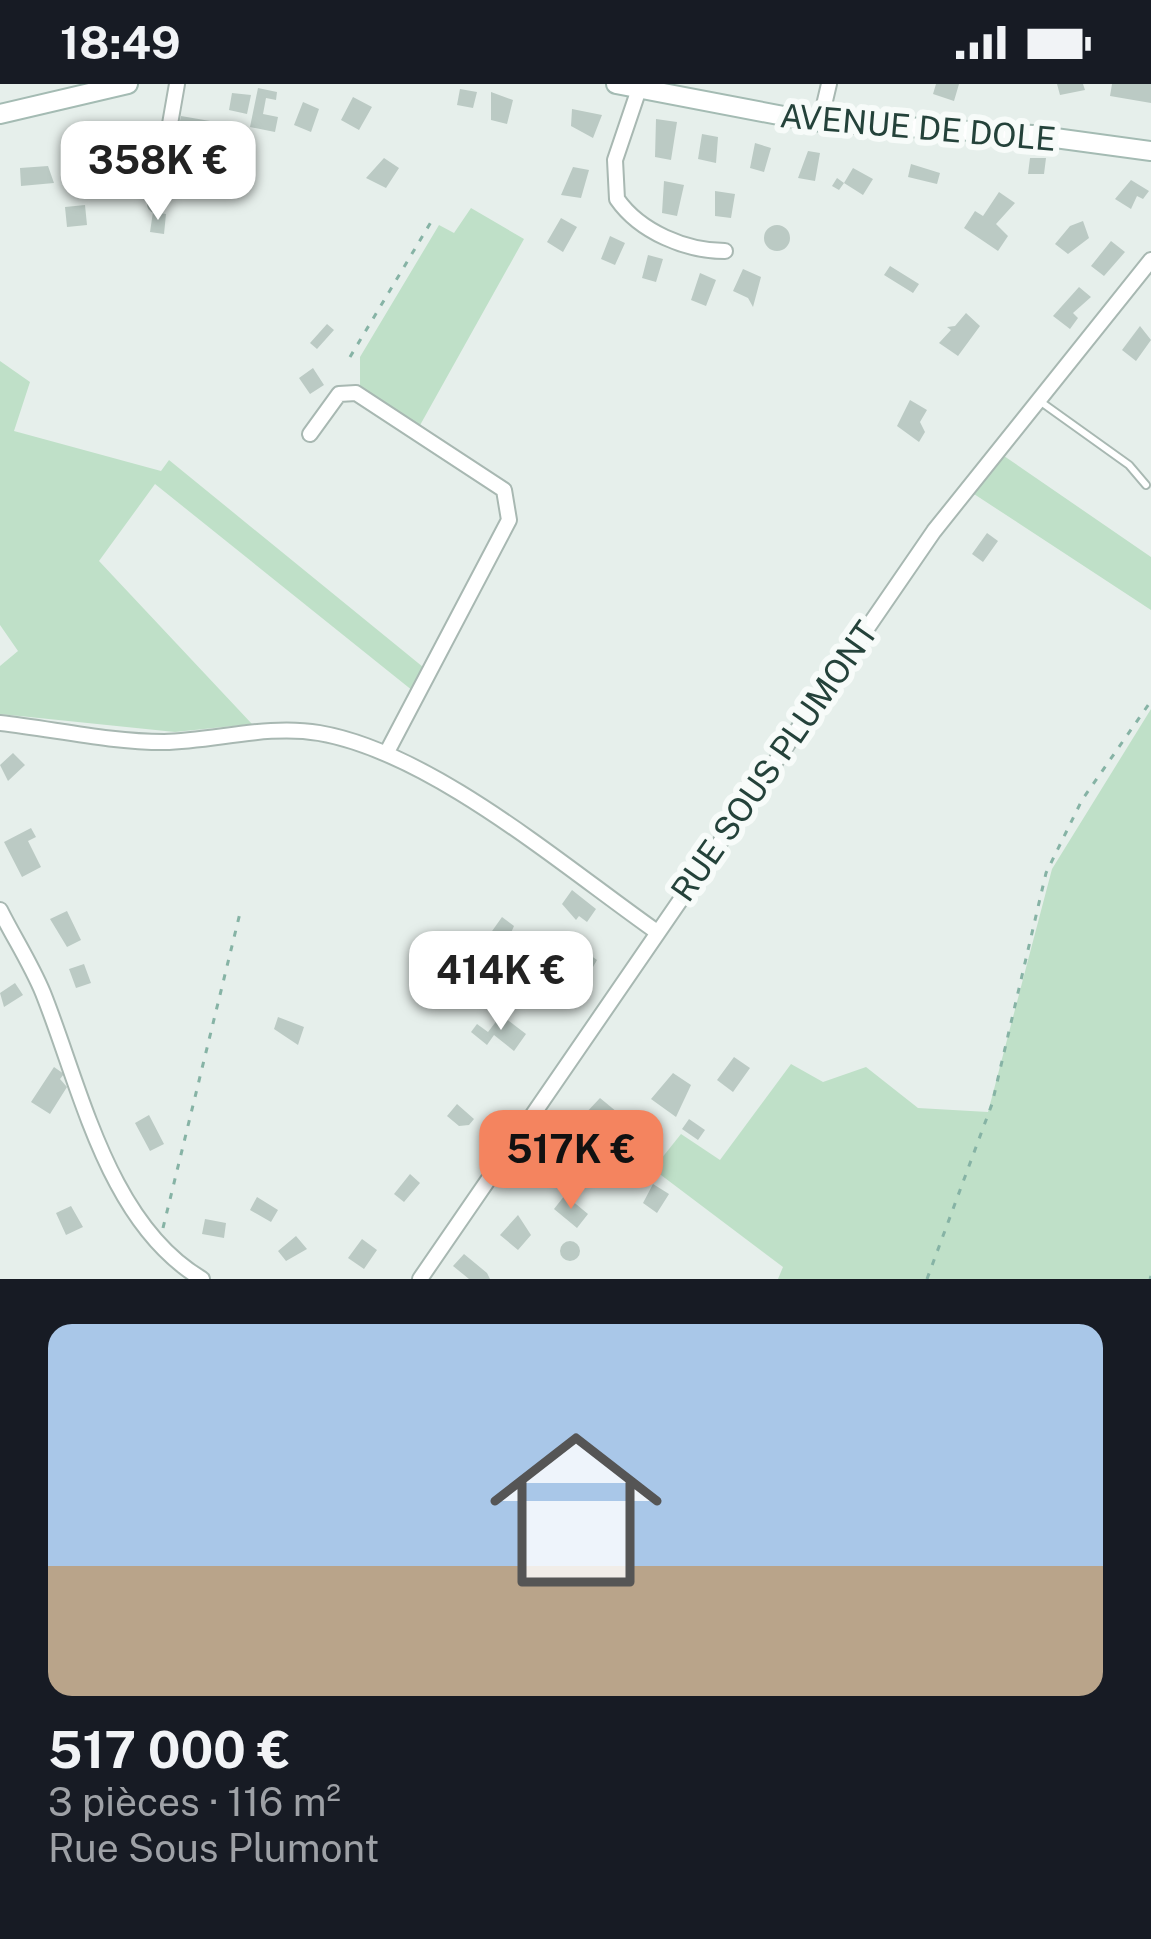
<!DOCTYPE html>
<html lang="fr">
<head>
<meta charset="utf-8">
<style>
	:root { --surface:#171b24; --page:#242831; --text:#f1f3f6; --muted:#9ea1a6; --accent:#f4845f }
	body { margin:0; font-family:"Public Sans",sans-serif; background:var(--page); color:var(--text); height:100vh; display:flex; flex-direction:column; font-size:45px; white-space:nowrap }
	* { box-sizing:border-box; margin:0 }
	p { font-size:39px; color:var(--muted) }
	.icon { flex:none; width:66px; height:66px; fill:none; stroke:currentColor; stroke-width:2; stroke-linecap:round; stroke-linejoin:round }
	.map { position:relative; height:1195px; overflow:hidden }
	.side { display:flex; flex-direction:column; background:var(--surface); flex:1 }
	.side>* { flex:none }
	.price { position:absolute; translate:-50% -102px; padding:0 27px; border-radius:24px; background:#fff; color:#222; font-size:39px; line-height:78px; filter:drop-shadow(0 3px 6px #0008) }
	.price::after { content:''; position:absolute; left:50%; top:72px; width:36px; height:27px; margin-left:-18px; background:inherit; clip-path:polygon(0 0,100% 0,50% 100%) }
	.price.active { background:var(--accent); color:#111 }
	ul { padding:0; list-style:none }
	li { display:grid; align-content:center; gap:24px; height:636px; padding:0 48px }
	li span { display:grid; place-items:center; height:372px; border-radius:24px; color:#555 }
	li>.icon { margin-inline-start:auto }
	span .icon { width:216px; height:216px; fill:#fffc; stroke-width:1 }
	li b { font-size:51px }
	.status { display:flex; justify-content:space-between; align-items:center; height:84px; padding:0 60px; background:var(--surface); direction:ltr }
	.status svg { height:33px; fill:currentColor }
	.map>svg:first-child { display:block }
	.green { fill:#bfe0c8 }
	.building { fill:#bbcac4 }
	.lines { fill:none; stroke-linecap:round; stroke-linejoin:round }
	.service-casing { stroke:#a8b8b2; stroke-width:10 }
	.minor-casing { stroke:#a8b8b2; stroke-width:18 }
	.secondary-casing { stroke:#a4bbb3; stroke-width:22 }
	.path { stroke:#86b3a5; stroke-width:3; stroke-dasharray:6 9; stroke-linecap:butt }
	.service { stroke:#fff; stroke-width:6 }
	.minor { stroke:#fff; stroke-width:14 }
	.secondary { stroke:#fff; stroke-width:18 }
	.labels { text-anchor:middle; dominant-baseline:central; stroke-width:12; stroke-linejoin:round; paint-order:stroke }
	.street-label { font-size:33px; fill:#24423a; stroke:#f7fbf9 }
</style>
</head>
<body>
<div class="status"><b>18:49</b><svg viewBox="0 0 49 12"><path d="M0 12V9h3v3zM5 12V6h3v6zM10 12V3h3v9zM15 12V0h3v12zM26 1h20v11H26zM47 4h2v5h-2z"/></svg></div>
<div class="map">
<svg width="1151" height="1195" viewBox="0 0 1151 1195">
	<rect width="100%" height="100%" fill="#e6efeb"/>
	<path class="green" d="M 471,124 L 524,155 L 419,343 L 360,303 L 360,273 L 439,141 L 454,149 Z
		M 0,277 L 30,298 L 14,347 L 161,387 L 169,376 L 423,583 L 413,607 L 155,400 L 99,477 L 252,640 L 175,648 L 0,630 L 0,582 L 18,567 L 0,541 Z
		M 1004,372 L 1151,473 L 1151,526 L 974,410 Z
		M 1151,625 L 1151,1195 L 778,1195 L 783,1183 L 653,1085 L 681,1050 L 720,1076 L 791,980 L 823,998 L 866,983 L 918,1024 L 988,1028 L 1052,785 Z"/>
	<path class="building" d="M 936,0 L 959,0 L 954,17 L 933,10 Z
		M 1057,0 L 1083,0 L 1085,6 L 1060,11 Z
		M 1112,0 L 1151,0 L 1151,19 L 1110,12 Z
		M 258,4 L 277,8 L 276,16 L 266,14 L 263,30 L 278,33 L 275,48 L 250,43 Z
		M 460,5 L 477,8 L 473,24 L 457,21 Z
		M 491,8 L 513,16 L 507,40 L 491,36 Z
		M 232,9 L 251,11 L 247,30 L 229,26 Z
		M 353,13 L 372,23 L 359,46 L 341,36 Z
		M 303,18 L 319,25 L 311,48 L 294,41 Z
		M 572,25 L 602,31 L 593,54 L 571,42 Z
		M 181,32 L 210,37 L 195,104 L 167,98 Z
		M 656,35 L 677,38 L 671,76 L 655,73 Z
		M 702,50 L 718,53 L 716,79 L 698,75 Z
		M 755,59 L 771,64 L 764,88 L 750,84 Z
		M 808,67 L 820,69 L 815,97 L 798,94 Z
		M 109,74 L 126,74 L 127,103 L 106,104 Z
		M 384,74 L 399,84 L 386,104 L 366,94 Z
		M 1030,74 L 1046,74 L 1044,90 L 1028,90 Z
		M 911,80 L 940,89 L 937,100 L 908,93 Z
		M 48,82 L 54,99 L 21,102 L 20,84 Z
		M 573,83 L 589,86 L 581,114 L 561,111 Z
		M 853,84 L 873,95 L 863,111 L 844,99 L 839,106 L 832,102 L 837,94 L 844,99 Z
		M 1131,96 L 1149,107 L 1143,115 L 1137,112 L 1131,125 L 1115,115 Z
		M 664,97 L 684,101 L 677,132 L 662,129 Z
		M 715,107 L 735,110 L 731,134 L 715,132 Z
		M 999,108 L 1015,119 L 996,140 L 1008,152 L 998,167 L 964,144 L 975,127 L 983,132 Z
		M 85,121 L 87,141 L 67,143 L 65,123 Z
		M 153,128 L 166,130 L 164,150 L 150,148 Z
		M 561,134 L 577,143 L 563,168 L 547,158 Z
		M 1083,137 L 1089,154 L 1068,170 L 1055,160 L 1070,142 Z
		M764 154a13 13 0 1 1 26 0a13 13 0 1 1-26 0Z
		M 610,152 L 625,159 L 615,181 L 601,175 Z
		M 1111,157 L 1125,168 L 1104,192 L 1091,182 Z
		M 648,171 L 663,175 L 656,198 L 642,194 Z
		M 890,182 L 919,200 L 913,209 L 884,191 Z
		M 743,185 L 761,193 L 753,223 L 748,214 L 733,207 Z
		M 700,189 L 716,196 L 706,222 L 691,216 Z
		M 1079,203 L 1091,213 L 1073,229 L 1078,234 L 1070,245 L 1053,232 Z
		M 966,229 L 980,242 L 958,272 L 939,259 L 951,246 L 947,243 L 955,242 Z
		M 327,240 L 334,246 L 317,265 L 310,259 Z
		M 1140,242 L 1151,256 L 1136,277 L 1122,266 Z
		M 313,284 L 324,301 L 310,310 L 299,294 Z
		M 910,316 L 927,326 L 920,338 L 925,348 L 919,358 L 897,342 Z
		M 987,449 L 998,457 L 983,478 L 972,470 Z
		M 13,669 L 25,681 L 8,697 L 0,681 Z
		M 31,744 L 36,753 L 28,757 L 41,783 L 22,793 L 4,758 Z
		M 572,806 L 596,825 L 587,838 L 579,832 L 576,836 L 562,820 Z
		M 67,827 L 81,856 L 67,863 L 50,835 Z
		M 502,833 L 514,842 L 503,867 L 485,857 Z
		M 583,866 L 597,876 L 585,897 L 568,886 Z
		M 84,880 L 91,899 L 76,904 L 69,885 Z
		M 15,899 L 23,911 L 4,923 L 0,909 Z
		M 501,931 L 526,950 L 514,967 L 494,951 L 487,961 L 471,948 L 477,940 L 488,948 Z
		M 278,933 L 304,943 L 298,961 L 274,945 Z
		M 734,973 L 750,984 L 733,1008 L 717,996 Z
		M 54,983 L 64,990 L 60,995 L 67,1003 L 50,1030 L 31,1018 Z
		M 673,989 L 691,1001 L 676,1033 L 651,1015 Z
		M 600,1014 L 617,1028 L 603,1046 L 584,1031 Z
		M 457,1020 L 474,1035 L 469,1041 L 459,1042 L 447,1032 Z
		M 149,1031 L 164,1060 L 150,1067 L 135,1039 Z
		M 689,1035 L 705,1046 L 698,1056 L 682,1045 Z
		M 410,1090 L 420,1099 L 404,1118 L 394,1110 Z
		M 653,1100 L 669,1110 L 657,1129 L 643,1119 Z
		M 565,1111 L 588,1130 L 577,1144 L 554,1125 Z
		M 257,1113 L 278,1126 L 271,1138 L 250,1126 Z
		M 71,1122 L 83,1143 L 66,1151 L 56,1129 Z
		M 518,1131 L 531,1151 L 518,1166 L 500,1151 Z
		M 205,1135 L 226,1139 L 224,1154 L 202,1150 Z
		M 296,1152 L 307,1165 L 286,1177 L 278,1167 Z
		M 362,1155 L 377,1166 L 364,1185 L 348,1174 Z
		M560 1167a10 10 0 1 1 20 0a10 10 0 1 1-20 0Z
		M 464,1170 L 487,1189 L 490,1195 L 469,1195 L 453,1182 Z"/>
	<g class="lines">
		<g class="service-casing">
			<path id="service" d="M 1041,318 L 1129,381 L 1146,401"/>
		</g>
		<g class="minor-casing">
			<path id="minor" d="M 639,5 L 615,76 L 617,115 C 640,148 686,167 725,167
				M 820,38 L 829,0
				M 156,120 L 177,0
				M 310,350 L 339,310 L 356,309 L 504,406 L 509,436 L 387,668
				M 0,639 C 53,645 110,658 164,658 C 215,657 268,640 319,649 C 431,668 563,782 657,848
				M 0,826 C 14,854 31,880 43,909 C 81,1004 108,1140 202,1195
				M 420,1195 L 934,447 L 1151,176"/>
		</g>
		<g class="secondary-casing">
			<path id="secondary" d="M 616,0 L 810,37 L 1033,51 L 1151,67
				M 0,30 L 128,0"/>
		</g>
		<path class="path" d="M 350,273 L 431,138
			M 163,1144 L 241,825
			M 927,1195 L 992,1020 L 1046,789 L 1082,716 L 1151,617
			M 1150,1195 L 1151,1192"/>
		<use href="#service" class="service"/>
		<use href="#minor" class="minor"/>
		<use href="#secondary" class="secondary"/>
	</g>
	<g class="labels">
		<g class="street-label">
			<text transform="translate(918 43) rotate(5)">AVENUE DE DOLE</text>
			<text transform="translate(774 677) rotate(-55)">RUE SOUS PLUMONT</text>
		</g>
	</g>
</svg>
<b class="price" style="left:158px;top:139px">358K €</b>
<b class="price" style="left:501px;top:949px">414K €</b>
<b class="price active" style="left:571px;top:1128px">517K €</b>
</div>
<section class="side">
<ul>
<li><span style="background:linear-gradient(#a9c7e8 65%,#b9a48a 0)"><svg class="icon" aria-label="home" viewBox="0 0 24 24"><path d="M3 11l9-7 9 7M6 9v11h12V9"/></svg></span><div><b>517 000 €</b><p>3 pièces · 116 m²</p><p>Rue Sous Plumont</p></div></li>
</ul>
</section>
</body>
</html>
